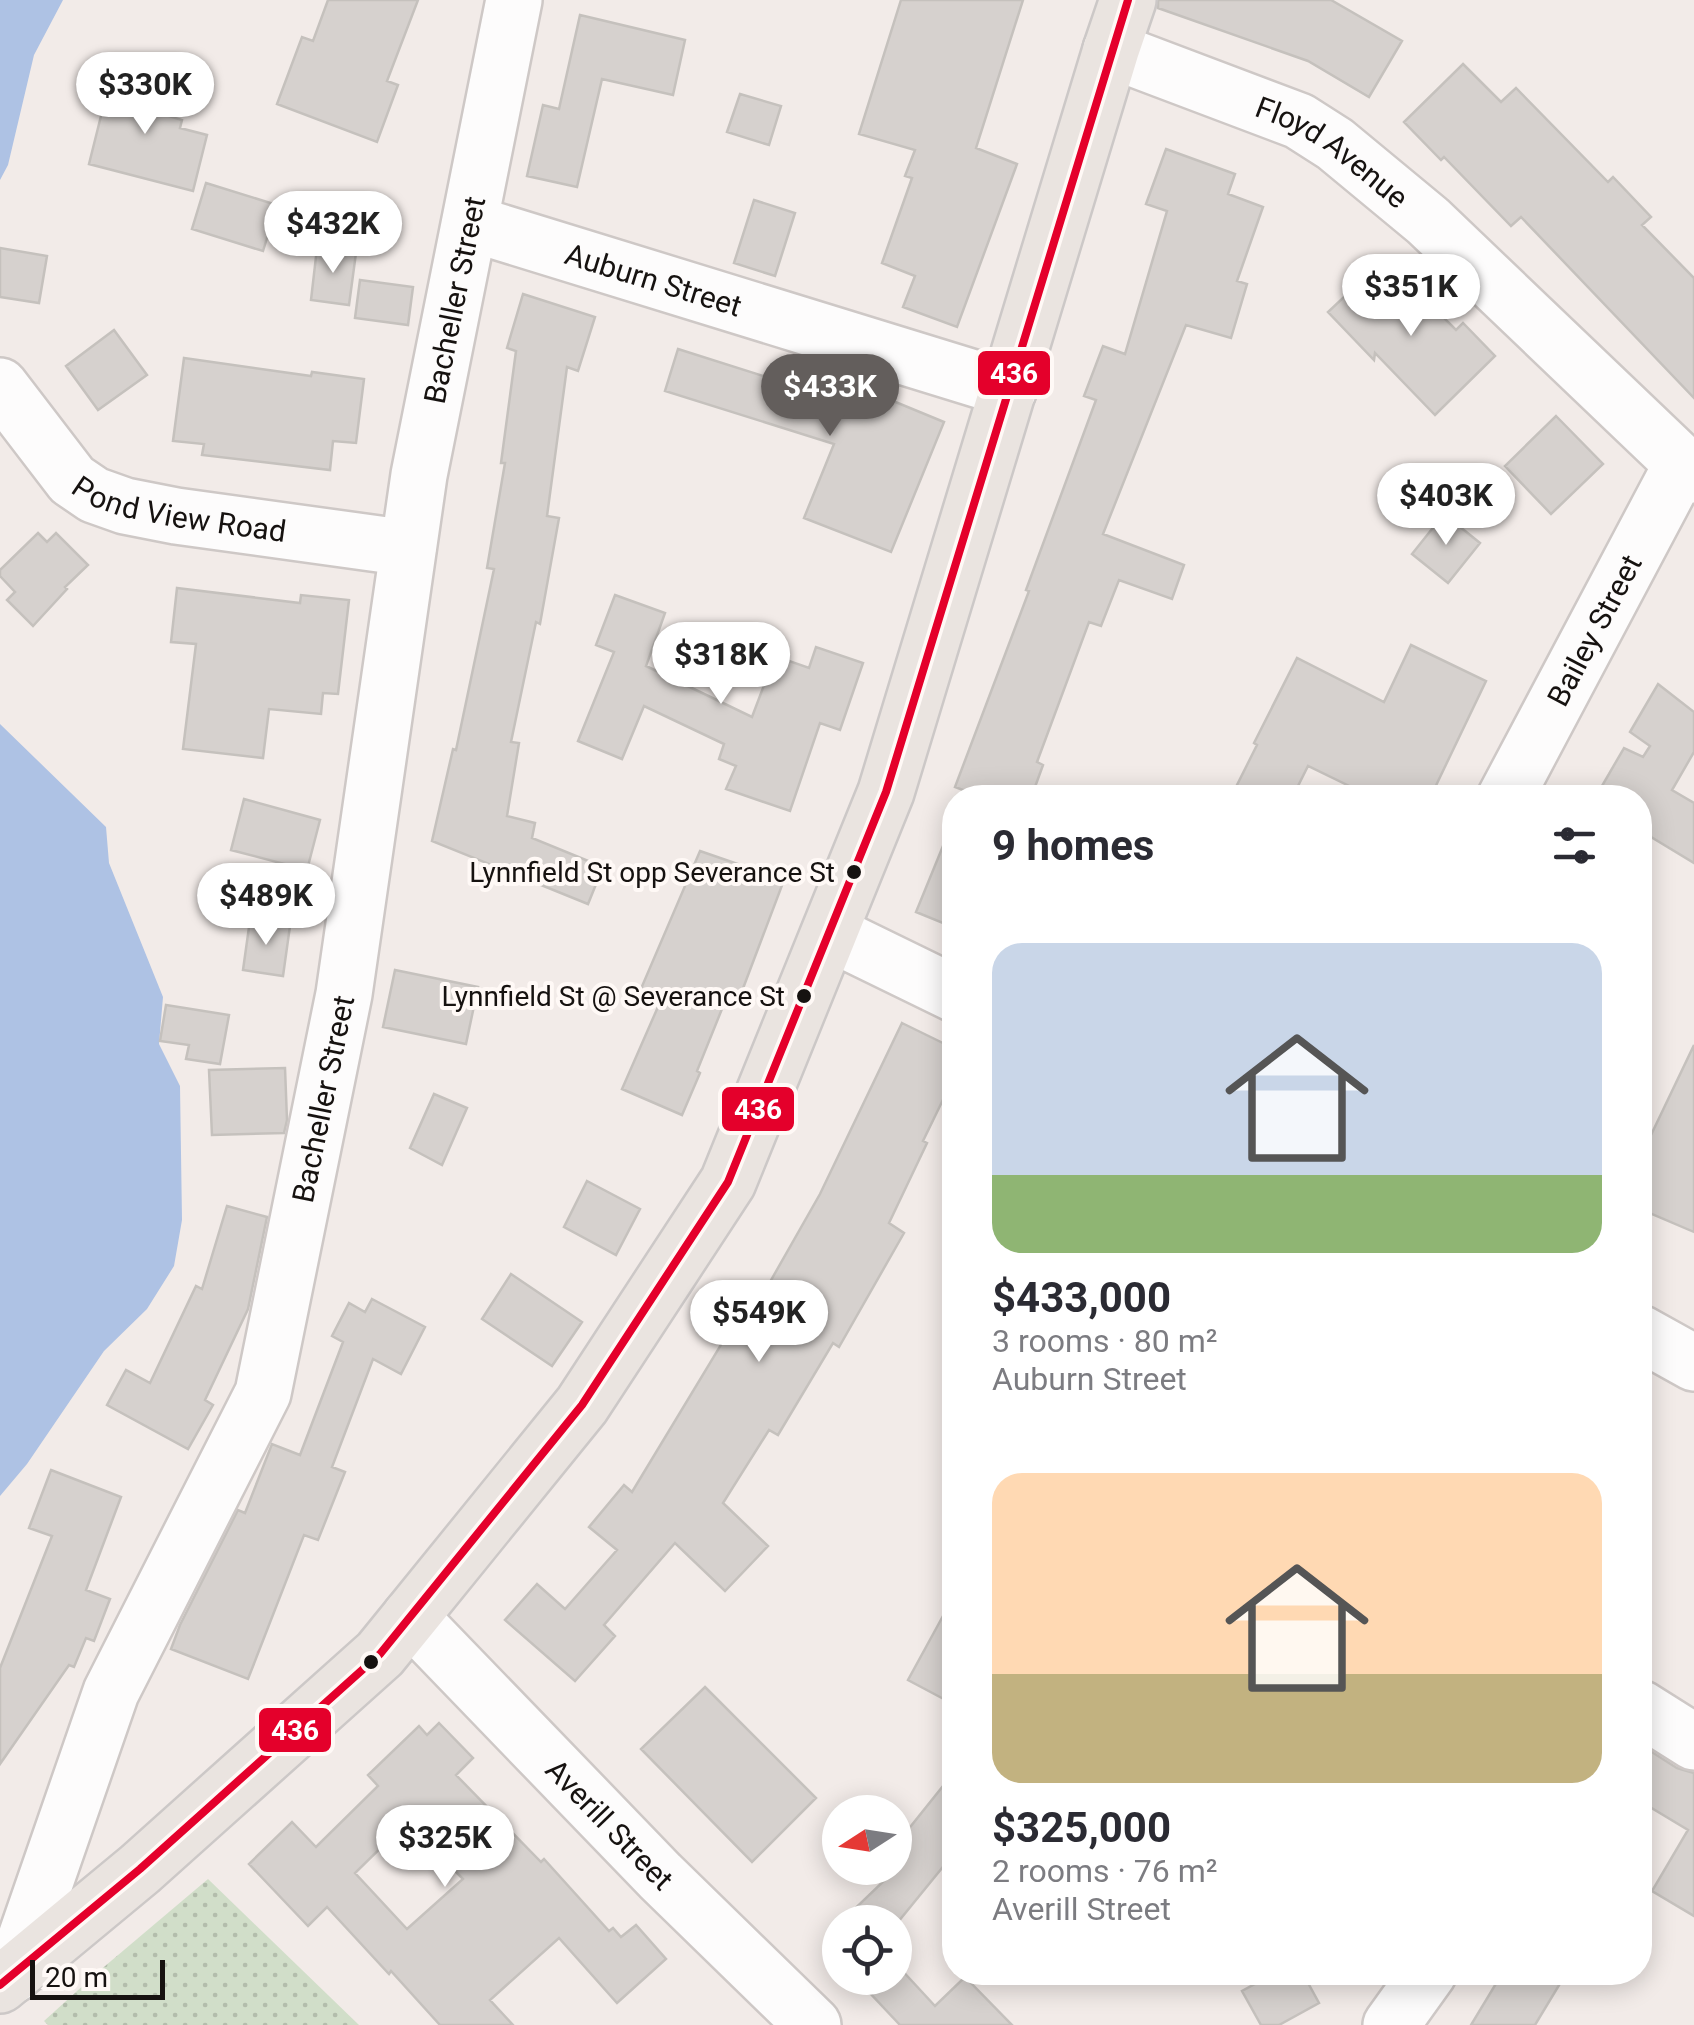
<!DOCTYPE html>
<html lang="en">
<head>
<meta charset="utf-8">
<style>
	:root { --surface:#fff; --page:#f7f7f7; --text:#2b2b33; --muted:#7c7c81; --accent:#635e5c }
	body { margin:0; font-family:Roboto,sans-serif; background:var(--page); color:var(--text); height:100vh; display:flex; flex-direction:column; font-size:38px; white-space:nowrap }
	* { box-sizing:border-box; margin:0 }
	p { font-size:32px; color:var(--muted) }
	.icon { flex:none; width:55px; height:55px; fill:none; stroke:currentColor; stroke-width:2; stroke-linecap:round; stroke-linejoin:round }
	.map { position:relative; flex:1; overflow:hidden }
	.details { position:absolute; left:942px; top:785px; width:710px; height:1200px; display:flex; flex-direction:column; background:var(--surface); border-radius:40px; box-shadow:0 5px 25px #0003 }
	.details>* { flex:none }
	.needle { width:65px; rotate:258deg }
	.controls { position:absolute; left:822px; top:1795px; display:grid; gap:20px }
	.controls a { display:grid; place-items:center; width:90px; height:90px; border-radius:50%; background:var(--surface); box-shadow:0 5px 25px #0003; font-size:50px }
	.scale { position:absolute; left:30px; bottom:25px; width:135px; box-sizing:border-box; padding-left:10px; border:5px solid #161210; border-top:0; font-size:28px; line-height:35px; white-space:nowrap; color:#161210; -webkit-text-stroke:8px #fff9f6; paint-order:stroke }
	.price { position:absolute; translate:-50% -85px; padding:0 22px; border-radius:35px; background:#fff; color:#222; font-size:32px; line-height:65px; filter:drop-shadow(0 2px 5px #0008) }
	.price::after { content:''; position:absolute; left:50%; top:60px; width:30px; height:22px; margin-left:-15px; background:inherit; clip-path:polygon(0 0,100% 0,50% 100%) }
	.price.active { background:var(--accent); color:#fff }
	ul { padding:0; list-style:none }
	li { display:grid; align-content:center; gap:20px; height:530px; padding:0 50px }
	li span { display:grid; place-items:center; height:310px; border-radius:30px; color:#555 }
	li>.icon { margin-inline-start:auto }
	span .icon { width:180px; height:180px; fill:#fffc; stroke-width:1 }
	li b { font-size:42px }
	h2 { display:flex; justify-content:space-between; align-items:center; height:120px; padding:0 50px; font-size:42px }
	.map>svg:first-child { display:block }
	.park { fill:url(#park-dots) }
	.water { fill:#aec2e4 }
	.building { fill:#d6d1ce; stroke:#c5c1bd; stroke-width:2.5; fill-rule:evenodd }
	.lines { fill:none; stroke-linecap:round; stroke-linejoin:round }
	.minor-casing { stroke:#cec8c6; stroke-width:60 }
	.major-casing { stroke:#ccc8c7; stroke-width:60 }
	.minor { stroke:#fdfcfc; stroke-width:55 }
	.major { stroke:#eae4e0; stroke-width:55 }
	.bus-1-casing { stroke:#fff9f6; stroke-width:15 }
	.bus-1 { stroke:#e4002b; stroke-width:8 }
	.bus-dot { fill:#161210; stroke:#fff9f6; stroke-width:4 }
	.labels { text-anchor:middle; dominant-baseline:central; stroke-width:8; stroke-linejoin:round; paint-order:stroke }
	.bus-label { font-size:28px; fill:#161210; stroke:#fff9f6; text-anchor:end }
	.street-label { font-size:30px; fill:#161210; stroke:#fff9f6 }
	.line-badge { stroke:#fff9f6; stroke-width:4 }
	.badge-label { font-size:28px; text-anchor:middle; font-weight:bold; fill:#fff }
</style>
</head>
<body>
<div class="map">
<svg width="1694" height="2025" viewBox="0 0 1694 2025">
	<defs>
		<pattern id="park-dots" width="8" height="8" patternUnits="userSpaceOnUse" patternTransform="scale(2.5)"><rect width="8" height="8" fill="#d1dec9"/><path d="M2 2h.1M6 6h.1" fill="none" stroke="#b3bdac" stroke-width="1.8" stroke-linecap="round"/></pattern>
	</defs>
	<rect width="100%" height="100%" fill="#f2ebe8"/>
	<path class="park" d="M 208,1879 L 359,2025 L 48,2025 L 44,2021 L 98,1972 Z"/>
	<path class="water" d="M 0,0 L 63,0 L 34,55 L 8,165 L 0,180 Z
		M 0,724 L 106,827 L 109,863 L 163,997 L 159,1044 L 180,1086 L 182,1220 L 174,1266 L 147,1309 L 104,1351 L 27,1464 L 0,1496 Z"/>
	<path class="building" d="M 328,0 L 418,0 L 387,81 L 398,85 L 377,142 L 277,104 L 302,37 L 313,41 Z
		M 901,0 L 1023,0 L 976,148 L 1017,164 L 957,327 L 903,307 L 915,276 L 882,263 L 912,178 L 905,176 L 915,150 L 859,134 Z
		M 1158,0 L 1331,0 L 1402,41 L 1369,97 L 1308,61 L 1158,8 Z
		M 580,15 L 685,40 L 673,95 L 602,79 L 577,187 L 527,176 L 543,105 L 559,109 Z
		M 1463,64 L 1501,102 L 1516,88 L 1608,182 L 1613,177 L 1651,217 L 1642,225 L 1694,278 L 1694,398 L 1521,217 L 1511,226 L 1444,157 L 1441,160 L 1404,122 Z
		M 111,76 L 165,89 L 159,113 L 182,120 L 180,128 L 207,135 L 193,191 L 89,164 Z
		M 740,94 L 781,106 L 769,145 L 727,132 Z
		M 1166,149 L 1235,174 L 1228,194 L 1263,207 L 1237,281 L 1247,284 L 1231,338 L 1186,325 L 1103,534 L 1184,565 L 1172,599 L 1119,580 L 1101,626 L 1089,622 L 1037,762 L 1043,765 L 1031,798 L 984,798 L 955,787 L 1029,591 L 1026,590 L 1096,400 L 1084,396 L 1103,346 L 1125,354 L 1167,211 L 1146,204 Z
		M 206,183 L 277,205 L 263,251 L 192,229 Z
		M 754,200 L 795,213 L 775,276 L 734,263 Z
		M 0,248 L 47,256 L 39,303 L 0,297 Z
		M 317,248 L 356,253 L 349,305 L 311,300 Z
		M 1378,265 L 1404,293 L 1412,286 L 1456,330 L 1463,323 L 1495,356 L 1435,415 L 1375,353 L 1374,360 L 1328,312 Z
		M 360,280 L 413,287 L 408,325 L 355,318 Z
		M 523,294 L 595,317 L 578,371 L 567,367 L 547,516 L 559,518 L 540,624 L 536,622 L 511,742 L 519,743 L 507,816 L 535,823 L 532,838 L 603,867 L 588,904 L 432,841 L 453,749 L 456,750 L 494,569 L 487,568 L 505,463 L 501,463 L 516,351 L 507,348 Z
		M 114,330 L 147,375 L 98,410 L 66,366 Z
		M 678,349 L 776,380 L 782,363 L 864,389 L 944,422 L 891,552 L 804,518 L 834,444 L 665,391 Z
		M 184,358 L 311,376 L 312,372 L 364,379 L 356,443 L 333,441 L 330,470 L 202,455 L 204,444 L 173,441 Z
		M 1556,416 L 1603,464 L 1551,514 L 1505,466 Z
		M 1444,514 L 1480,543 L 1448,583 L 1412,554 Z
		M 38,533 L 47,542 L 56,533 L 88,565 L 65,587 L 67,589 L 33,626 L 7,600 L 15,592 L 0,576 L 0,570 Z
		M 177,588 L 300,603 L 301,595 L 349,600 L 338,694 L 323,693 L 321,714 L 269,709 L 263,758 L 183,749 L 196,644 L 171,642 Z
		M 615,595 L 665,613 L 646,666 L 752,717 L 775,656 L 809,668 L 816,647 L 863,663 L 840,730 L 820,723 L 790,811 L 726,789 L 736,766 L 719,759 L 724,744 L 644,706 L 622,759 L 578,741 L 614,652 L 596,645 Z
		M 1411,645 L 1486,681 L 1430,798 L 1374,798 L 1308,766 L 1292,798 L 1263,798 L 1237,785 L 1257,745 L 1254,743 L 1297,658 L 1384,702 Z
		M 1658,684 L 1694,712 L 1694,752 L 1672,790 L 1694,803 L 1694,863 L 1646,834 L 1640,844 L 1640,798 L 1595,798 L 1624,748 L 1643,757 L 1650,746 L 1630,732 Z
		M 244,799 L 320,820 L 307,870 L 231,850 Z
		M 954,819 L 955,819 L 955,928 L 916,912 Z
		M 700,851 L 784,880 L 739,999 L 728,994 L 697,1071 L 700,1073 L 682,1115 L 622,1089 L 661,1000 L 640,991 Z
		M 250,920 L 290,926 L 283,976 L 243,970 Z
		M 395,970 L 478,987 L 466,1044 L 383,1027 Z
		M 166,1005 L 229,1015 L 220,1064 L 186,1059 L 189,1045 L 160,1041 Z
		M 902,1023 L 955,1049 L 955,1075 L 923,1141 L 927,1143 L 889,1223 L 904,1233 L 839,1347 L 833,1343 L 778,1435 L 769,1430 L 723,1503 L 768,1546 L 725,1591 L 675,1543 L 604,1625 L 615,1636 L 575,1681 L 505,1620 L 537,1584 L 565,1609 L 617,1550 L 589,1527 L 624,1485 L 632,1492 L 727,1335 L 724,1333 L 755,1282 L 766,1289 L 820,1194 Z
		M 1694,1045 L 1694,1232 L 1640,1209 L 1640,1158 Z
		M 285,1068 L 287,1120 L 284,1133 L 212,1135 L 209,1070 Z
		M 434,1094 L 467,1108 L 442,1165 L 410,1148 Z
		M 587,1181 L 640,1209 L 616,1255 L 564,1227 Z
		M 227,1206 L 267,1217 L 248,1309 L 205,1400 L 213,1405 L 188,1449 L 107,1405 L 126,1370 L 150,1383 L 196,1286 L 202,1289 Z
		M 511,1274 L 582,1322 L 552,1366 L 482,1319 Z
		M 372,1299 L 425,1327 L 401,1374 L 373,1359 L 332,1467 L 345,1472 L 318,1540 L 304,1535 L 248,1679 L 171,1649 L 180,1625 L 238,1510 L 245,1513 L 272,1444 L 300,1455 L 343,1342 L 332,1336 L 349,1303 L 365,1312 Z
		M 51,1470 L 121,1497 L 86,1590 L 110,1599 L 94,1641 L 86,1638 L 74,1667 L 69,1665 L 0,1764 L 0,1668 L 52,1536 L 29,1528 Z
		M 955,1594 L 955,1705 L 908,1680 Z
		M 705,1687 L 816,1798 L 752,1862 L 641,1749 Z
		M 439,1723 L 473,1758 L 456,1775 L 541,1862 L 544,1859 L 609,1931 L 613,1928 L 621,1937 L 636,1925 L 666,1959 L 617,2003 L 559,1938 L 490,2000 L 513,2025 L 440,2025 L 391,1971 L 389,1974 L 327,1907 L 308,1926 L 249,1864 L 292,1822 L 316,1847 L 378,1786 L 368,1775 L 419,1726 L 427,1735 ZM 407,1822 L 463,1879 L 407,1929 L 355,1873 Z
		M 1644,1747 L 1677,1768 L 1694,1773 L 1694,1916 L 1652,1891 L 1688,1830 L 1640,1801 L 1640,1753 Z
		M 955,1771 L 955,1852 L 898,1922 L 841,1922 L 887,1878 L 876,1870 L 878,1868 L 895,1868 L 895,1846 Z
		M 898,1966 L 935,2006 L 965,1977 L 1012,2025 L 900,2025 L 869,1992 L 885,1978 L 895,1978 L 895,1969 Z
		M 1277,1972 L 1302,1972 L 1319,2003 L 1279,2025 L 1261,2025 L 1242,1991 Z
		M 1503,1972 L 1567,1972 L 1535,2025 L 1471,2025 Z"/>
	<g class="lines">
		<g class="minor-casing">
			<g id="minor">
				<path id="s1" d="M 1111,50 L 1299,121 L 1335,144 L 1428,221 L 1694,475"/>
				<path id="s2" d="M 470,223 L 1009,389"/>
				<path id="s3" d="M 0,386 L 72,480 L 94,495 L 125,506 L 176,516 L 408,548"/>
				<path id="s4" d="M 1505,798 L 1682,464"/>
				<path d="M 830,933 L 955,994"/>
				<path d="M 1640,1333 L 1694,1363"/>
				<path id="s5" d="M 410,1617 L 660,1876 L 813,2025"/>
				<path d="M 1640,1708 L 1694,1742"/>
				<path id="s6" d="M 13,1975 L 111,1692 L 263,1393 L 344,994 L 419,475 L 514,0"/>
				<path d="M 1391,2025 L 1429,1972"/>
			</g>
		</g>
		<g class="major-casing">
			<path id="major" d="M 0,1985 L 140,1869 L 380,1654 L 582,1405 L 728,1182 L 886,792 L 1111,50 L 1128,0"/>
		</g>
		<use href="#minor" class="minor"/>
		<use href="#major" class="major"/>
		<g class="bus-1-casing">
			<path id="bus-1" d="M 0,1985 L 140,1869 L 380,1654 L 582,1405 L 728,1182 L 886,792 L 1128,0"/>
		</g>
		<use href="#bus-1" class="bus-1"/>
	</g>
	<g class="bus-dot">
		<circle cx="854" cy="872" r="9"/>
		<circle cx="804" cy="996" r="9"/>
		<circle cx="371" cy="1662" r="9"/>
	</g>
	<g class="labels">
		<g class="bus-label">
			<text x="835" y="872">Lynnfield St opp Severance St</text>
			<text x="785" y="996">Lynnfield St @ Severance St</text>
		</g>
		<g class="street-label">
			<text stroke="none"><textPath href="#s1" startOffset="245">Floyd Avenue</textPath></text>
			<text stroke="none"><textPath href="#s2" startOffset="192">Auburn Street</textPath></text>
			<text stroke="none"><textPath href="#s6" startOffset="1745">Bacheller Street</textPath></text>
			<text stroke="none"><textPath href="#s3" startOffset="232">Pond View Road</textPath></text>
			<text stroke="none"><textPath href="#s4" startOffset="190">Bailey Street</textPath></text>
			<text stroke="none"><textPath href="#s6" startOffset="935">Bacheller Street</textPath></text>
			<text stroke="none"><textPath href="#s5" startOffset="288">Averill Street</textPath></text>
		</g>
	</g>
	<g class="line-badge">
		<rect x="976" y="349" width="76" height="48" rx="10" fill="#e4002b"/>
		<rect x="720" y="1085" width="76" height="48" rx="10" fill="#e4002b"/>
		<rect x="257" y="1706" width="76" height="48" rx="10" fill="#e4002b"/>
	</g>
	<g class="badge-label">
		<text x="1014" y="383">436</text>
		<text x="758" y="1119">436</text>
		<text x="295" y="1740">436</text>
	</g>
</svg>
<div class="controls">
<a><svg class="needle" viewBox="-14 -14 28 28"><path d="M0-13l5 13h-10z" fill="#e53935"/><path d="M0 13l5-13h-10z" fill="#7c7c81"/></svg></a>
<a><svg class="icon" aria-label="locate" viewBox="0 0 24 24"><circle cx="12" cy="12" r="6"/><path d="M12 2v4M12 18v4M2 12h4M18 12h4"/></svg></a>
</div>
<div class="scale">20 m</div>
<b class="price" style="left:145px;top:137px">$330K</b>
<b class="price" style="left:333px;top:276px">$432K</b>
<b class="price" style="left:1411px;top:339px">$351K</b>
<b class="price active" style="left:830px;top:439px">$433K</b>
<b class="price" style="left:1446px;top:548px">$403K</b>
<b class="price" style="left:721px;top:707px">$318K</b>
<b class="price" style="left:266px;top:948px">$489K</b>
<b class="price" style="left:759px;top:1365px">$549K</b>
<b class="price" style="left:445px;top:1890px">$325K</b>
<section class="details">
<h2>9 homes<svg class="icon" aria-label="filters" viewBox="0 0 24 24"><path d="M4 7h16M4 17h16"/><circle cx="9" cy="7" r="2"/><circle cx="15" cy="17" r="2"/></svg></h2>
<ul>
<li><span style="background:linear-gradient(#c9d6e8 75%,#8fb573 0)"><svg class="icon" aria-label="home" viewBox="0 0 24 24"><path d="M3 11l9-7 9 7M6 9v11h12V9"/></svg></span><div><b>$433,000</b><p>3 rooms · 80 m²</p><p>Auburn Street</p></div></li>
<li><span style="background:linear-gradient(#ffd9b3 65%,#c2b280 0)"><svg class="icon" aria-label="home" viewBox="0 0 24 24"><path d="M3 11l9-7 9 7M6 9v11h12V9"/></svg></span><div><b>$325,000</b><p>2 rooms · 76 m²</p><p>Averill Street</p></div></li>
</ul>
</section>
</div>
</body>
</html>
